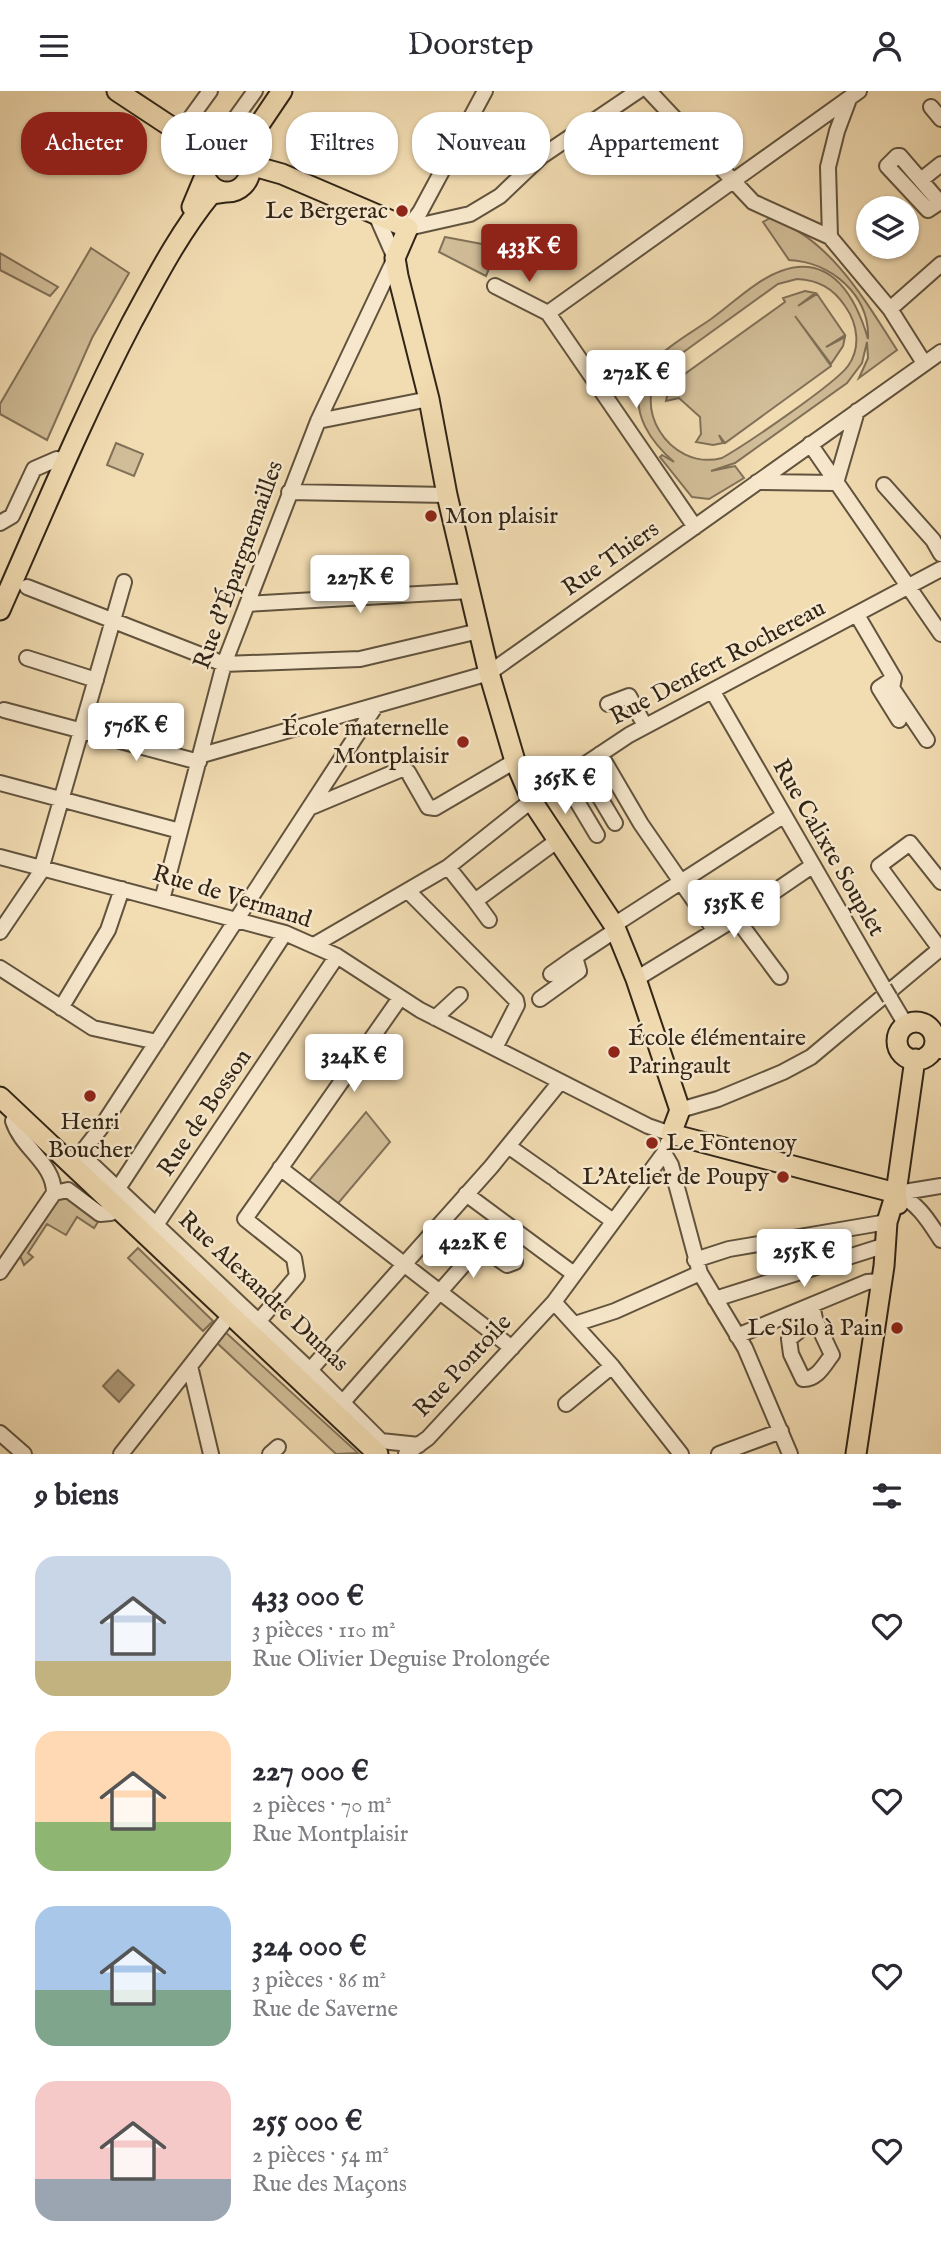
<!DOCTYPE html>
<html lang="fr">
<head>
<meta charset="utf-8">
<style>
	:root { --surface:#fff; --page:#f7f7f7; --text:#2b2b33; --muted:#7c7c81; --accent:#8f2418 }
	body { margin:0; font-family:"IM FELL English",serif; background:var(--page); color:var(--text); height:100vh; display:flex; flex-direction:column; font-size:26px; white-space:nowrap }
	* { box-sizing:border-box; margin:0 }
	p { font-size:23px; color:var(--muted) }
	.icon { flex:none; width:38px; height:38px; fill:none; stroke:currentColor; stroke-width:2; stroke-linecap:round; stroke-linejoin:round }
	.map { position:relative; height:1363px; overflow:hidden }
	.sheet { display:flex; flex-direction:column; background:var(--surface); flex:1 }
	.sheet>* { flex:none }
	.hud { position:absolute; left:21px; top:21px; width:900px; height:63px; display:flex; gap:14px }
	.controls { position:absolute; left:856px; top:105px; display:grid; gap:14px }
	.controls a { display:grid; place-items:center; width:63px; height:63px; border-radius:50%; background:var(--surface); box-shadow:0 2px 5px #0004; font-size:35px }
	.price { position:absolute; translate:-50% -60px; padding:0 16px; border-radius:7px; background:#fff; color:#222; font-size:23px; line-height:46px; filter:drop-shadow(0 2px 4px #0008) }
	.price::after { content:''; position:absolute; left:50%; top:42px; width:21px; height:16px; margin-left:-10px; background:inherit; clip-path:polygon(0 0,100% 0,50% 100%) }
	.price.active { background:var(--accent); color:#fff }
	ul { padding:0; list-style:none }
	li { display:flex; align-items:center; gap:21px; height:175px; padding:0 35px }
	li span { display:grid; place-items:center; flex:none; width:196px; height:140px; border-radius:21px; color:#555 }
	li>.icon { margin-inline-start:auto }
	span .icon { width:84px; height:84px; fill:#fffc; stroke-width:1 }
	li b { font-size:30px }
	h2 { display:flex; justify-content:space-between; align-items:center; height:84px; padding:0 35px; font-size:30px }
	.chip { padding:0 24px; border-radius:28px; background:var(--surface); box-shadow:0 2px 5px #0004; font-size:24px; line-height:63px }
	.chip.active { background:var(--accent); color:#fff }
	header { display:flex; justify-content:space-between; align-items:center; height:91px; padding:0 35px; background:var(--surface); font-size:32px; font-weight:600 }
	.map>svg:first-child { display:block }
	.green { fill:#d1bd98; stroke:#817158; stroke-width:2; fill-rule:evenodd }
	.water { fill:#b09e7d; stroke:#7d6e54; stroke-width:2 }
	.lines { fill:none; stroke-linecap:round; stroke-linejoin:round }
	.minor-casing { stroke:#61533e; stroke-width:18 }
	.major-casing { stroke:#312517; stroke-width:23 }
	.minor { stroke:#f7e8cd; stroke-width:14 }
	.major { stroke:#f2dcb2; stroke-width:19 }
	.minor-bridge-casing { stroke:#61533e; stroke-width:18; stroke-linecap:butt }
	.minor-bridge { stroke:#f7e8cd; stroke-width:14 }
	.poi-dot { fill:#8f2418; stroke:#f7e8cd; stroke-width:2.5 }
	.labels { text-anchor:middle; dominant-baseline:central; stroke-width:5; stroke-linejoin:round; paint-order:stroke }
	.poi-label { font-size:24px; fill:#312517; stroke:#f7e8cd; text-anchor:end }
	.street-label { font-size:24px; fill:#312517; stroke:#f7e8cd }
</style>
</head>
<body>
<header><svg class="icon" aria-label="menu" viewBox="0 0 24 24"><path d="M4 6h16M4 12h16M4 18h16"/></svg>Doorstep<svg class="icon" aria-label="person" viewBox="0 0 24 24"><circle cx="12" cy="8" r="4"/><path d="M4 21q1-7 8-7t8 7"/></svg></header>
<div class="map">
<svg width="941" height="1363" viewBox="0 0 941 1363">
	<rect width="100%" height="100%" fill="#f2dcb2"/>
	<filter id="stains"><feTurbulence type="fractalNoise" baseFrequency=".00286" numOctaves="4"/><feColorMatrix values="0 0 0 0 .2 0 0 0 0 .09 0 0 0 0 .02 0 0 0 .5 -.17"/></filter>
	<radialGradient id="worn" r=".72"><stop offset=".6" stop-color="#630" stop-opacity="0"/><stop offset="1" stop-color="#630" stop-opacity=".3"/></radialGradient>
	<path class="green" d="M213 79a14 14 0 1 1 28 0a14 14 0 1 1-28 0Z
		M 770,127 C 829,146 865,209 897,259 L 859,287 L 868,267 L 867,251 L 862,272 L 847,292 L 735,372 L 711,380 L 735,375 L 744,387 L 709,408 L 692,406 L 660,366 L 662,364 L 674,371 C 651,351 631,323 641,292 C 650,263 687,245 711,228 C 732,213 756,189 781,180 C 833,161 857,210 868,248 C 870,204 831,171 789,169 L 763,131 ZM 797,188 C 818,189 833,197 845,215 C 858,233 861,257 848,275 C 835,293 745,354 722,367 C 669,381 626,311 667,273 L 778,193 Z
		M 445,146 L 498,156 L 486,185 L 439,161 Z
		M 91,157 L 129,182 L 92,247 L 47,349 L 0,323 L 0,313 Z
		M 0,162 L 58,196 L 50,205 L 0,179 Z
		M 805,200 L 815,202 L 798,215 L 817,203 L 845,244 L 826,256 L 845,246 L 843,255 L 831,273 L 795,225 L 831,275 L 725,352 L 719,344 L 723,352 L 713,354 L 696,351 L 701,343 L 700,326 L 679,307 L 666,310 L 670,291 L 676,283 L 679,287 L 785,211 L 783,207 Z
		M 116,352 L 143,363 L 134,385 L 107,374 Z
		M 366,1021 L 390,1051 L 335,1116 L 308,1091 Z
		M 66,1103 L 100,1128 L 94,1137 L 77,1126 L 66,1144 L 47,1133 L 28,1162 L 33,1166 L 24,1174 L 20,1165 L 59,1105 Z
		M 138,1157 L 213,1230 L 203,1240 L 128,1167 Z
		M 223,1239 L 358,1362 L 336,1363 L 215,1250 Z"/>
	<path class="water" d="M 118,1279 L 134,1294 L 119,1311 L 103,1295 Z"/>
	<g class="lines">
		<g class="minor-casing">
			<path id="minor" d="M 649,0 L 753,111 L 830,146
				M 849,8 L 837,40 L 828,76 L 830,146 L 890,218 L 924,272
				M 931,16 L 941,28
				M 227,39 L 255,0
				M 181,40 L 210,0
				M 897,65 L 900,65 L 937,108 L 937,113 L 928,119 L 887,75 Z
				M 921,89 L 941,73
				M 408,137 L 470,123 L 500,105 L 542,65 L 638,0
				M 408,137 L 420,121 L 485,0
				M 495,195 L 548,222 L 695,436
				M 890,218 L 941,173
				M 548,222 L 859,0
				M 318,330 L 429,308
				M 810,353 L 941,543
				M 757,391 L 836,392 L 857,320
				M 884,394 L 933,449 L 941,463
				M 289,401 L 447,404
				M 0,432 L 12,425 L 34,378 L 57,368
				M 27,496 L 224,573 L 360,568 L 479,540
				M 247,513 L 470,500
				M 857,524 L 894,587 L 892,597 L 927,649
				M 27,567 L 96,589
				M 894,587 L 879,597 L 899,629
				M 713,601 L 884,897
				M 608,613 L 629,605 L 645,635
				M 4,619 L 199,671
				M 600,663 L 641,733 L 715,840
				M 202,664 L 489,582 L 941,261
				M 581,675 L 615,732
				M 563,687 L 597,744
				M 0,692 L 180,740
				M 309,717 L 402,678 L 408,681 L 428,716 L 435,717 L 515,670
				M 0,766 L 285,842 L 337,865 L 420,919 L 648,1035 L 671,1043 L 664,1062 L 554,1211 L 428,1347 L 406,1363
				M 448,776 L 475,810 L 558,749
				M 409,801 L 516,909 L 517,914 L 495,957
				M 162,809 L 224,573 L 318,330 L 395,167 L 376,124
				M 475,810 L 489,829
				M 736,827 L 780,886
				M 614,834 L 783,725
				M 0,841 L 40,782 L 124,491
				M 314,854 L 448,776 L 536,706 L 629,644 L 941,478
				M 940,858 L 879,775 L 910,752 L 941,791
				M 0,877 L 93,937 L 157,951
				M 551,883 L 575,866
				M 636,888 L 736,827 L 812,775
				M 890,907 L 906,934
				M 540,908 L 579,880 L 575,866 L 616,839
				M 61,917 L 108,839 L 122,798
				M 435,927 L 460,904
				M 934,957 L 941,960
				M 680,1019 L 718,1008 L 783,981 L 811,966 L 941,857
				M 13,1030 C 22,1058 54,1072 54,1102
				M 508,1055 L 552,1086
				M 664,1062 L 671,1074 L 700,1182 L 745,1257 L 790,1363
				M 82,1064 L 310,1279 L 381,1350 L 419,1354
				M 72,1074 L 100,1038 L 375,616
				M 280,1077 L 512,1257
				M 556,1089 L 613,1130
				M 117,1099 L 285,842
				M 54,1102 L 68,1099 L 100,1123 L 111,1122
				M 896,1102 C 918,1112 928,1129 941,1149
				M 898,1102 L 941,1095
				M 466,1103 L 574,1183
				M 156,1134 L 337,865
				M 695,1169 L 729,1158 L 887,1131
				M 0,1181 L 54,1102
				M 715,1208 L 883,1155
				M 554,1211 L 612,1275 L 681,1363
				M 812,1214 L 815,1228 L 832,1264 C 824,1274 817,1289 803,1288 L 791,1263 L 789,1248 L 811,1230 Z
				M 258,1231 L 297,1185 L 294,1167 L 245,1128 L 400,907
				M 575,1233 L 615,1220 L 700,1182
				M 737,1245 L 867,1191 L 881,1190
				M 190,1275 L 211,1363
				M 310,1279 L 491,1076 L 560,991
				M 343,1311 L 480,1155 L 507,1174 L 515,1171
				M 566,1313 L 612,1275
				M 0,1342 L 24,1363
				M 121,1363 L 226,1229
				M 270,1363 L 278,1356
				M 719,1363 L 781,1340"/>
		</g>
		<g class="major-casing">
			<path id="major" d="M 117,0 L 170,35 L 219,56
				M204 78a23 23 0 1 1 46 0a23 23 0 1 1-46 0Z
				M 248,68 L 253,43 L 282,0
				M 250,74 L 282,83 L 408,137 L 395,167 L 398,185 L 429,308 L 447,404 L 489,582 L 515,670 L 532,710 L 614,834 L 636,888 L 680,1019 L 671,1043 L 896,1102
				M 192,116 L 205,85
				M 0,519 C 43,422 83,325 132,231 C 156,187 179,142 211,103 L 225,101
				M897 950a19 19 0 1 1 38 0a19 19 0 1 1-38 0Z
				M 0,1006 L 378,1363
				M 898,1113 L 896,1102 L 915,968
				M 856,1363 L 884,1175 L 887,1131 L 896,1102"/>
		</g>
		<use href="#minor" class="minor"/>
		<use href="#major" class="major"/>
		<g class="minor-bridge-casing">
			<path id="minor-bridge" d="M 884,897 L 890,907"/>
		</g>
		<use href="#minor-bridge" class="minor-bridge"/>
	</g>
	<g class="poi-dot">
		<circle cx="402" cy="120" r="7"/>
		<circle cx="431" cy="425" r="7"/>
		<circle cx="463" cy="651" r="7"/>
		<circle cx="614" cy="961" r="7"/>
		<circle cx="90" cy="1005" r="7"/>
		<circle cx="652" cy="1052" r="7"/>
		<circle cx="783" cy="1086" r="7"/>
		<circle cx="897" cy="1237" r="7"/>
	</g>
	<g class="labels">
		<g class="poi-label">
			<text x="388" y="120">Le Bergerac</text>
			<text x="445" y="425" text-anchor="start">Mon plaisir</text>
			<text x="449" y="637">École maternelle<tspan x="449" dy="28">Montplaisir</tspan></text>
			<text x="628" y="947" text-anchor="start">École élémentaire<tspan x="628" dy="28">Paringault</tspan></text>
			<text x="90" y="1031" text-anchor="middle">Henri<tspan x="90" dy="28">Boucher</tspan></text>
			<text x="666" y="1052" text-anchor="start">Le Fontenoy</text>
			<text x="769" y="1086">L'Atelier de Poupy</text>
			<text x="883" y="1237">Le Silo à Pain</text>
		</g>
		<g class="street-label">
			<text transform="translate(611 468) rotate(-35)">Rue Thiers</text>
			<text transform="translate(239 474) rotate(-70)">Rue d'Épargnemailles</text>
			<text transform="translate(718 572) rotate(-28)">Rue Denfert Rochereau</text>
			<text transform="translate(828 757) rotate(60)">Rue Calixte Souplet</text>
			<text transform="translate(232 806) rotate(17)">Rue de Vermand</text>
			<text transform="translate(205 1022) rotate(-56)">Rue de Bosson</text>
			<text transform="translate(263 1201) rotate(43)">Rue Alexandre Dumas</text>
			<text transform="translate(463 1275) rotate(-47)">Rue Pontoile</text>
		</g>
	</g>
	<rect width="100%" height="100%" filter="url(#stains)"/>
	<rect width="100%" height="100%" fill="url(#worn)"/>
</svg>
<div class="controls">
<a><svg class="icon" aria-label="layers" viewBox="0 0 24 24"><path d="M12 4l9 5-9 5-9-5zM3 14l9 5 9-5"/></svg></a>
</div>
<b class="price active" style="left:529px;top:193px">433K €</b>
<b class="price" style="left:636px;top:319px">272K €</b>
<b class="price" style="left:360px;top:524px">227K €</b>
<b class="price" style="left:136px;top:672px">576K €</b>
<b class="price" style="left:565px;top:725px">365K €</b>
<b class="price" style="left:734px;top:849px">535K €</b>
<b class="price" style="left:354px;top:1003px">324K €</b>
<b class="price" style="left:473px;top:1189px">422K €</b>
<b class="price" style="left:804px;top:1198px">255K €</b>
<div class="hud">
<a class="chip active">Acheter</a>
<a class="chip">Louer</a>
<a class="chip">Filtres</a>
<a class="chip">Nouveau</a>
<a class="chip">Appartement</a>
</div>
</div>
<section class="sheet">
<h2>9 biens<svg class="icon" aria-label="filters" viewBox="0 0 24 24"><path d="M4 7h16M4 17h16"/><circle cx="9" cy="7" r="2"/><circle cx="15" cy="17" r="2"/></svg></h2>
<ul>
<li><span style="background:linear-gradient(#c9d6e8 75%,#c2b280 0)"><svg class="icon" aria-label="home" viewBox="0 0 24 24"><path d="M3 11l9-7 9 7M6 9v11h12V9"/></svg></span><div><b>433 000 €</b><p>3 pièces · 110 m²</p><p>Rue Olivier Deguise Prolongée</p></div><svg class="icon" aria-label="heart" viewBox="0 0 24 24"><path d="M12 20l-8-8c-3-5 5-10 8-4 3-6 11-1 8 4z"/></svg></li>
<li><span style="background:linear-gradient(#ffd9b3 65%,#8fb573 0)"><svg class="icon" aria-label="home" viewBox="0 0 24 24"><path d="M3 11l9-7 9 7M6 9v11h12V9"/></svg></span><div><b>227 000 €</b><p>2 pièces · 70 m²</p><p>Rue Montplaisir</p></div><svg class="icon" aria-label="heart" viewBox="0 0 24 24"><path d="M12 20l-8-8c-3-5 5-10 8-4 3-6 11-1 8 4z"/></svg></li>
<li><span style="background:linear-gradient(#a9c7e8 60%,#7fa58c 0)"><svg class="icon" aria-label="home" viewBox="0 0 24 24"><path d="M3 11l9-7 9 7M6 9v11h12V9"/></svg></span><div><b>324 000 €</b><p>3 pièces · 86 m²</p><p>Rue de Saverne</p></div><svg class="icon" aria-label="heart" viewBox="0 0 24 24"><path d="M12 20l-8-8c-3-5 5-10 8-4 3-6 11-1 8 4z"/></svg></li>
<li><span style="background:linear-gradient(#f6c9c9 70%,#9aa5b1 0)"><svg class="icon" aria-label="home" viewBox="0 0 24 24"><path d="M3 11l9-7 9 7M6 9v11h12V9"/></svg></span><div><b>255 000 €</b><p>2 pièces · 54 m²</p><p>Rue des Maçons</p></div><svg class="icon" aria-label="heart" viewBox="0 0 24 24"><path d="M12 20l-8-8c-3-5 5-10 8-4 3-6 11-1 8 4z"/></svg></li>
</ul>
</section>
</body>
</html>
